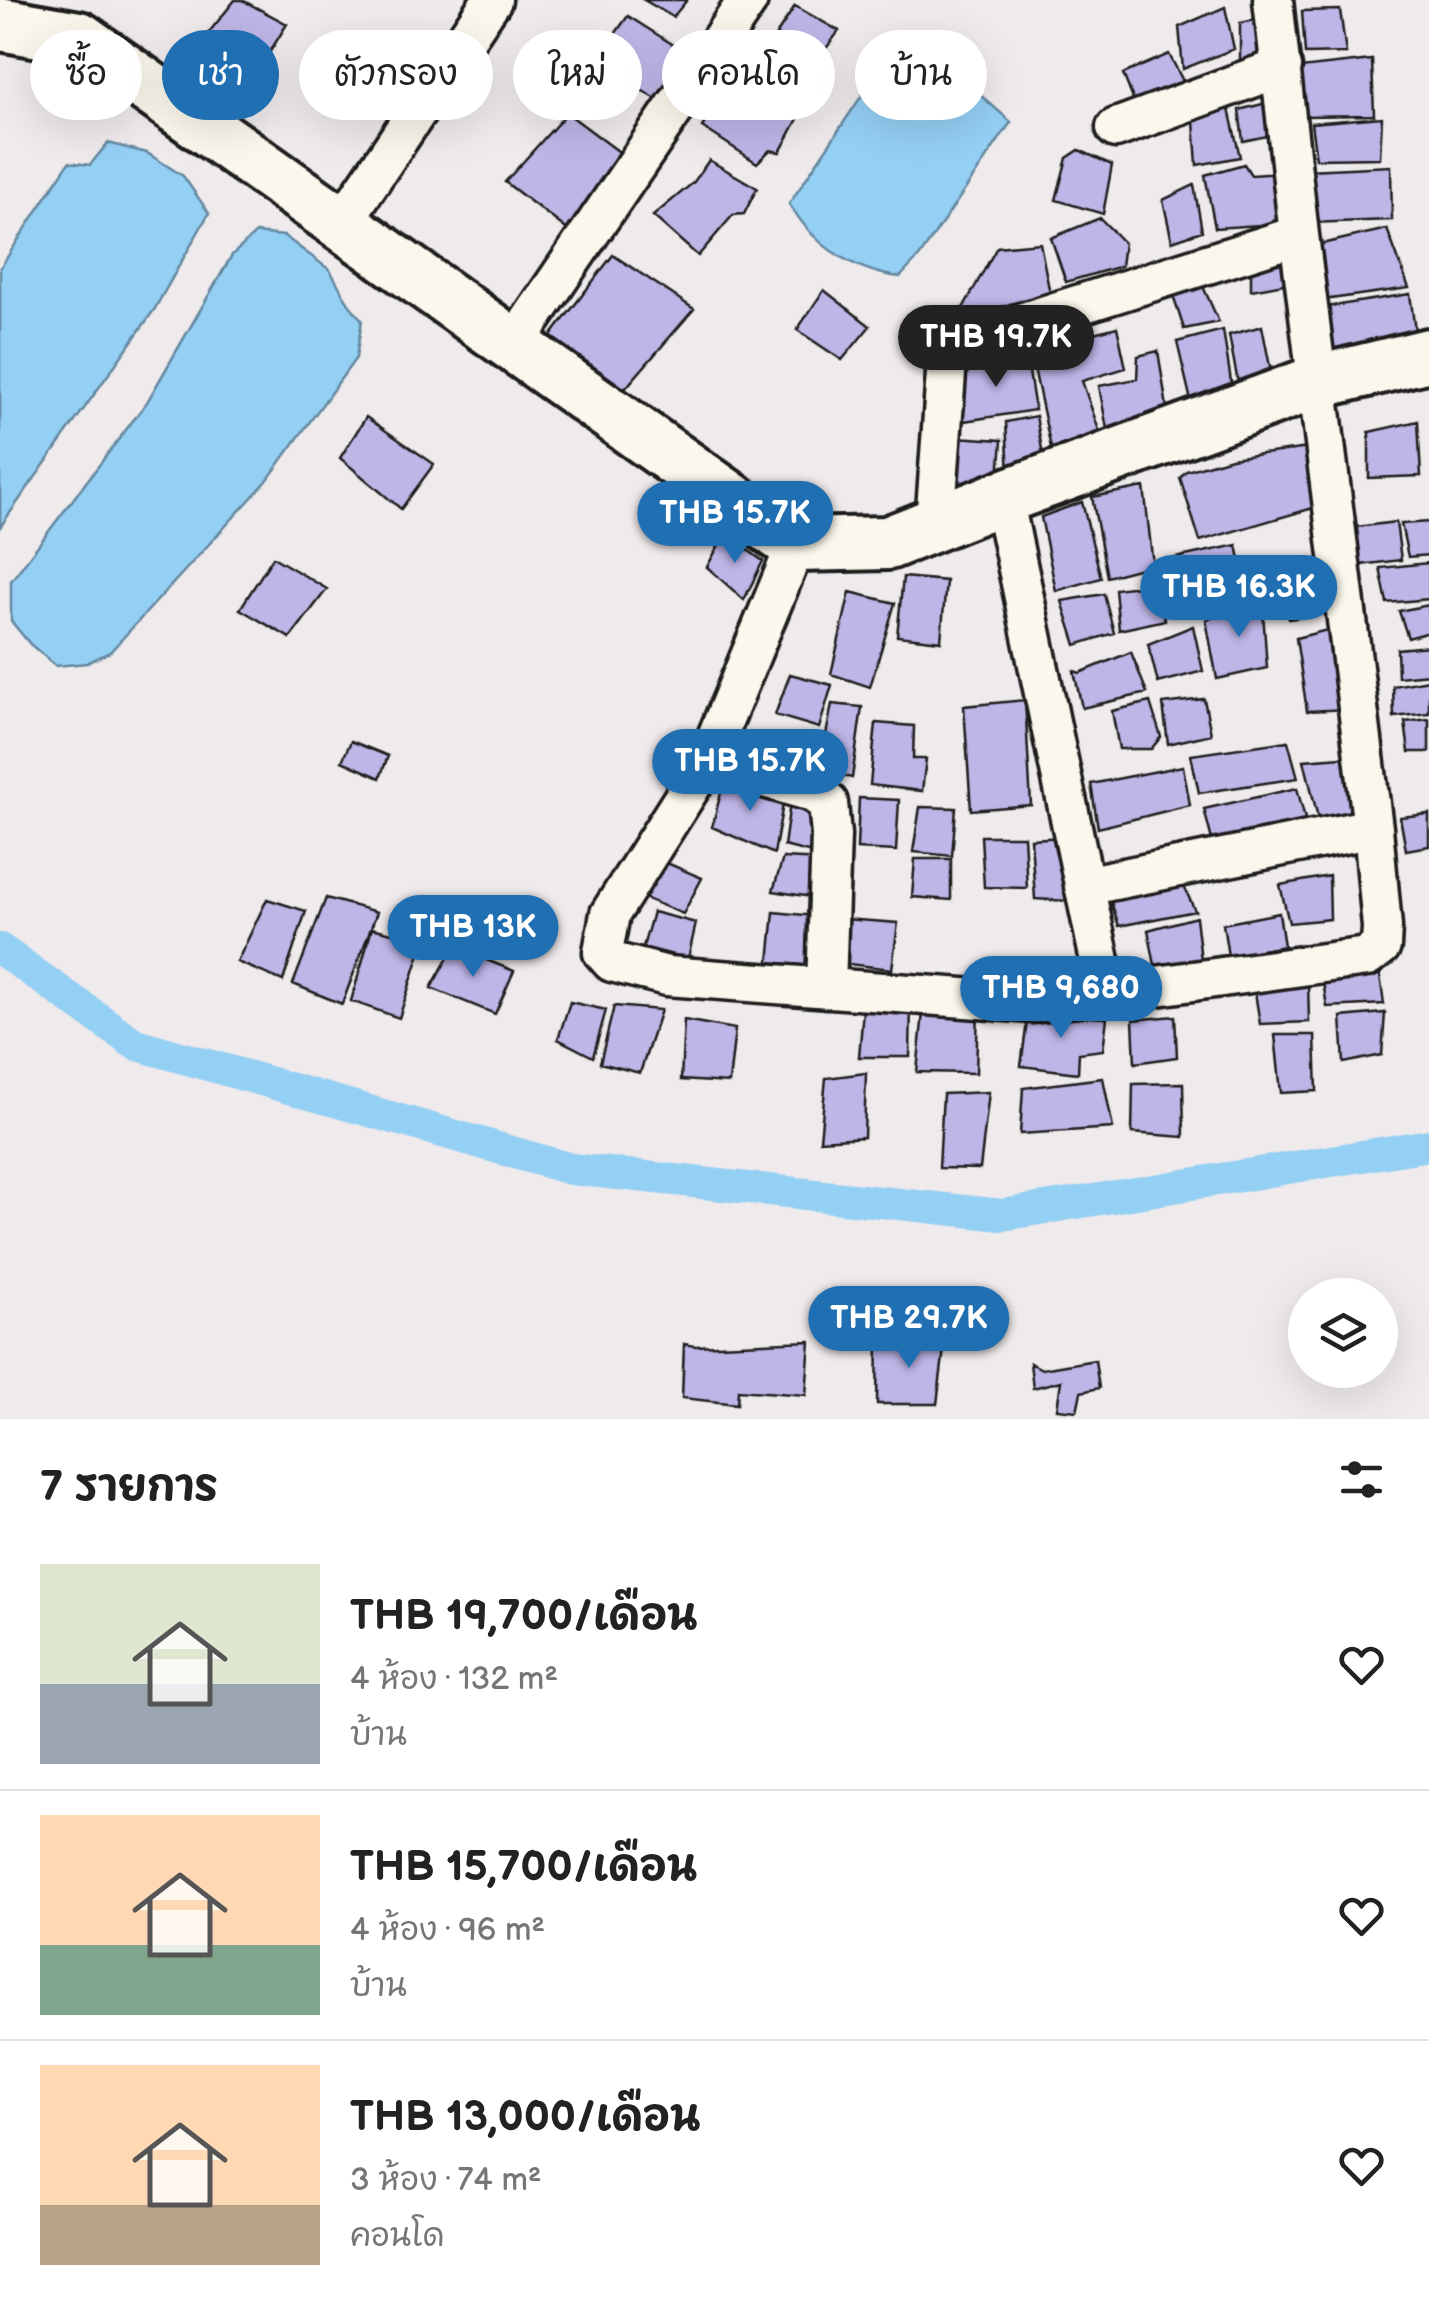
<!DOCTYPE html>
<html lang="th">
<head>
<meta charset="utf-8">
<style>
	:root { --surface:#fff; --page:#f6f6f6; --text:#222; --muted:#767676; --line:#e0e0e0; --accent:#1f6fb2 }
	body { margin:0; font-family:"Balsamiq Sans","Playpen Sans Thai",sans-serif; background:var(--page); color:var(--text); height:100vh; display:flex; flex-direction:column; font-size:38px; white-space:nowrap }
	* { box-sizing:border-box; margin:0 }
	p { font-size:32px; color:var(--muted) }
	.icon { flex:none; width:55px; height:55px; fill:none; stroke:currentColor; stroke-width:2; stroke-linecap:round; stroke-linejoin:round }
	.map { position:relative; height:1419px; overflow:hidden }
	.drawer { display:flex; flex-direction:column; background:var(--surface); flex:1 }
	.drawer>* { flex:none }
	.guide { position:absolute; left:30px; top:30px; width:1370px; height:90px; display:flex; gap:20px }
	.buttons { position:absolute; left:1288px; top:1278px; display:grid; gap:20px }
	.buttons a { display:grid; place-items:center; width:110px; height:110px; border-radius:50%; background:var(--surface); box-shadow:0 10px 40px #0002; font-size:50px }
	.price { position:absolute; translate:-50% -85px; padding:0 22px; border-radius:35px; background:var(--accent); color:#fff; font-size:32px; line-height:65px; filter:drop-shadow(0 2px 5px #0008) }
	.price::after { content:''; position:absolute; left:50%; top:60px; width:30px; height:22px; margin-left:-15px; background:inherit; clip-path:polygon(0 0,100% 0,50% 100%) }
	.price.current { background:#222; color:#fff }
	ul { padding:0; list-style:none }
	li { display:flex; align-items:center; gap:30px; height:250px; padding:0 40px }
	li+li { border-top:2px solid var(--line) }
	li span { display:grid; place-items:center; flex:none; width:280px; height:200px; border-radius:0px; color:#555 }
	li>.icon { margin-inline-start:auto }
	span .icon { width:120px; height:120px; fill:#fffc; stroke-width:1 }
	li b { font-size:42px }
	h2 { display:flex; justify-content:space-between; align-items:center; height:120px; padding:0 40px; font-size:42px }
	.chip { padding:0 35px; border-radius:45px; background:var(--surface); box-shadow:0 10px 40px #0002; font-size:35px; line-height:90px }
	.chip.current { background:var(--accent); color:#fff }
	.map>svg:first-child { display:block }
	.water { fill:#94cff4; stroke:#64879e; stroke-width:2.5 }
	.lines { fill:none; stroke-linecap:round; stroke-linejoin:round }
	.canal { stroke:#94cff4; stroke-width:32 }
	.building { fill:#bfb6e8; stroke:#1c1c1c; stroke-width:2.5 }
	.street-casing { stroke:#1c1c1c; stroke-width:45 }
	.secondary-casing { stroke:#1c1c1c; stroke-width:60 }
	.street { stroke:#fbf7ec; stroke-width:38 }
	.secondary { stroke:#fbf7ec; stroke-width:52 }
</style>
</head>
<body>
<div class="map">
<svg width="1429" height="1419" viewBox="0 0 1429 1419">
	<rect width="100%" height="100%" fill="#efeaeb"/>
	<filter id="ink" filterUnits="userSpaceOnUse"><feTurbulence type="fractalNoise" baseFrequency=".01" numOctaves="2"/><feDisplacementMap in="SourceGraphic" scale="20" xChannelSelector="R" yChannelSelector="G"/><feConvolveMatrix kernelMatrix="1 2 1 2 8 2 1 2 1" color-interpolation-filters="sRGB"/></filter>
	<g filter="url(#ink)">
		<path class="water" d="M 920,42 L 1011,122 L 920,256 L 900,277 C 870,274 835,258 814,236 C 804,227 797,215 789,204 L 889,55 Z
			M 108,143 L 147,153 L 183,176 L 209,213 L 154,310 L 0,527 L 0,268 L 69,162 L 90,165 Z
			M 256,233 L 284,236 L 330,270 L 349,304 L 362,320 L 356,358 L 266,482 L 110,652 L 87,663 L 56,666 L 30,644 L 11,621 L 11,581 L 147,402 L 232,255 Z"/>
		<g class="lines">
			<path class="canal" d="M 0,949 L 135,1044 L 571,1169 L 1002,1215 L 1429,1145"/>
		</g>
		<path class="building" d="M 235,0 L 242,0 L 287,24 L 255,76 L 202,41 Z
			M 644,0 L 687,0 L 673,17 Z
			M 795,6 L 839,31 L 816,62 L 776,35 Z
			M 1225,7 L 1234,49 L 1183,69 L 1179,27 Z
			M 1340,10 L 1346,53 L 1305,54 L 1302,11 Z
			M 628,16 L 694,58 L 660,101 L 594,63 Z
			M 1267,18 L 1272,61 L 1240,65 L 1240,23 Z
			M 1169,54 L 1185,85 L 1137,109 L 1123,74 Z
			M 1372,60 L 1374,115 L 1300,116 L 1300,68 Z
			M 741,68 L 800,115 L 780,152 L 770,150 L 757,163 L 702,127 Z
			M 1278,100 L 1282,133 L 1243,141 L 1239,110 Z
			M 1229,109 L 1240,157 L 1197,165 L 1194,121 Z
			M 567,113 L 630,160 L 569,231 L 505,182 Z
			M 1382,117 L 1380,158 L 1316,159 L 1311,123 Z
			M 1079,150 L 1112,165 L 1103,214 L 1056,200 L 1067,158 Z
			M 709,160 L 757,188 L 744,214 L 733,215 L 698,256 L 653,216 L 694,182 Z
			M 1244,164 L 1251,175 L 1283,173 L 1289,223 L 1215,228 L 1205,175 Z
			M 1391,166 L 1392,220 L 1308,223 L 1308,170 Z
			M 1194,185 L 1202,231 L 1172,241 L 1163,200 Z
			M 1100,218 L 1124,243 L 1121,266 L 1066,282 L 1051,238 Z
			M 1387,229 L 1409,288 L 1323,300 L 1317,245 Z
			M 1040,243 L 1051,299 L 956,329 L 956,321 L 997,247 Z
			M 613,255 L 694,309 L 617,398 L 541,349 Z
			M 1285,256 L 1284,284 L 1251,290 L 1251,264 Z
			M 1201,282 L 1219,322 L 1184,329 L 1171,289 Z
			M 824,290 L 870,326 L 842,360 L 797,330 Z
			M 1410,294 L 1416,338 L 1336,356 L 1326,307 Z
			M 1262,326 L 1272,377 L 1239,388 L 1229,335 Z
			M 1117,327 L 1126,368 L 1082,381 L 1101,436 L 1051,448 L 1030,349 Z
			M 1223,330 L 1232,388 L 1192,405 L 1177,342 Z
			M 1158,351 L 1169,420 L 1109,440 L 1099,386 L 1137,379 L 1138,356 Z
			M 1027,359 L 1035,410 L 964,421 L 958,371 Z
			M 1036,416 L 1045,466 L 1009,473 L 1006,422 Z
			M 366,417 L 434,464 L 401,509 L 340,458 Z
			M 1418,421 L 1421,476 L 1369,478 L 1369,432 Z
			M 955,437 L 1002,440 L 998,490 L 954,502 Z
			M 1309,448 L 1320,506 L 1200,541 L 1180,478 L 1186,471 L 1231,458 Z
			M 1144,487 L 1153,565 L 1107,577 L 1092,497 Z
			M 1082,502 L 1101,578 L 1056,591 L 1041,517 Z
			M 1396,522 L 1401,560 L 1360,565 L 1356,527 Z
			M 1429,522 L 1429,555 L 1408,557 L 1401,524 Z
			M 725,534 L 763,561 L 744,600 L 707,567 Z
			M 1237,545 L 1247,592 L 1204,608 L 1203,585 L 1168,585 L 1166,560 Z
			M 273,557 L 327,589 L 290,638 L 240,609 Z
			M 1429,563 L 1429,599 L 1387,603 L 1380,568 Z
			M 1320,569 L 1326,613 L 1289,619 L 1276,577 Z
			M 903,577 L 946,581 L 941,641 L 897,636 Z
			M 1153,584 L 1165,620 L 1119,630 L 1115,589 Z
			M 850,592 L 895,603 L 870,687 L 831,674 Z
			M 1104,594 L 1114,633 L 1076,645 L 1062,601 Z
			M 1262,597 L 1267,668 L 1217,679 L 1206,620 Z
			M 1429,605 L 1429,632 L 1408,638 L 1399,611 Z
			M 1193,626 L 1203,671 L 1158,683 L 1148,644 Z
			M 1339,627 L 1348,709 L 1307,711 L 1296,638 Z
			M 1429,646 L 1429,674 L 1398,677 L 1397,649 Z
			M 1131,652 L 1147,693 L 1082,708 L 1074,671 L 1080,673 Z
			M 790,674 L 832,685 L 819,728 L 775,715 Z
			M 1429,680 L 1429,713 L 1394,717 L 1393,686 Z
			M 1204,699 L 1211,734 L 1168,744 L 1163,704 Z
			M 1025,700 L 1031,805 L 971,810 L 964,706 Z
			M 1150,702 L 1161,737 L 1151,749 L 1119,749 L 1112,711 Z
			M 832,704 L 862,707 L 852,778 L 819,771 Z
			M 1429,719 L 1429,752 L 1409,752 L 1405,722 Z
			M 876,723 L 914,726 L 913,759 L 926,759 L 922,791 L 870,785 Z
			M 351,741 L 388,756 L 380,778 L 342,761 Z
			M 1288,741 L 1298,778 L 1199,793 L 1191,755 Z
			M 1355,756 L 1363,813 L 1319,822 L 1304,760 Z
			M 1183,766 L 1190,805 L 1098,828 L 1091,784 Z
			M 724,781 L 785,793 L 774,854 L 712,827 Z
			M 1297,788 L 1309,834 L 1214,848 L 1204,809 Z
			M 859,798 L 899,800 L 896,851 L 857,849 Z
			M 790,803 L 822,808 L 820,855 L 784,846 Z
			M 920,807 L 956,808 L 952,856 L 913,852 Z
			M 1429,814 L 1429,846 L 1406,850 L 1400,817 Z
			M 981,836 L 1024,836 L 1027,888 L 984,887 Z
			M 1064,837 L 1068,901 L 1035,899 L 1031,839 Z
			M 783,858 L 821,860 L 818,898 L 773,891 Z
			M 915,859 L 951,859 L 951,900 L 912,897 Z
			M 660,860 L 702,878 L 683,914 L 632,893 Z
			M 1329,876 L 1330,919 L 1289,923 L 1280,885 Z
			M 1182,882 L 1195,911 L 1119,926 L 1109,896 Z
			M 326,898 L 377,912 L 342,1004 L 293,984 Z
			M 267,899 L 306,911 L 283,981 L 237,962 Z
			M 653,912 L 696,923 L 688,959 L 643,947 Z
			M 774,912 L 815,916 L 808,966 L 769,962 Z
			M 1279,913 L 1284,946 L 1228,956 L 1223,924 Z
			M 1196,917 L 1201,960 L 1155,965 L 1148,930 Z
			M 844,919 L 898,923 L 892,969 L 839,963 Z
			M 372,928 L 424,941 L 399,1018 L 351,1001 Z
			M 454,947 L 514,971 L 495,1014 L 431,988 Z
			M 1379,968 L 1384,1004 L 1327,1007 L 1322,975 Z
			M 1308,981 L 1309,1022 L 1260,1024 L 1254,986 Z
			M 864,998 L 911,1002 L 910,1057 L 859,1057 Z
			M 570,1002 L 606,1010 L 593,1057 L 558,1039 Z
			M 614,1006 L 661,1010 L 640,1073 L 600,1063 Z
			M 978,1009 L 976,1073 L 917,1072 L 923,1012 Z
			M 1385,1013 L 1382,1055 L 1344,1063 L 1341,1017 Z
			M 1028,1014 L 1107,1018 L 1103,1050 L 1079,1053 L 1078,1073 L 1021,1066 Z
			M 1175,1016 L 1177,1057 L 1135,1063 L 1133,1020 Z
			M 684,1020 L 735,1029 L 729,1083 L 681,1080 Z
			M 1275,1035 L 1315,1035 L 1317,1091 L 1281,1093 Z
			M 866,1073 L 864,1137 L 820,1140 L 826,1078 Z
			M 1103,1078 L 1113,1128 L 1020,1134 L 1023,1088 Z
			M 1183,1083 L 1184,1137 L 1132,1133 L 1133,1084 Z
			M 989,1092 L 980,1169 L 939,1168 L 943,1094 Z
			M 878,1337 L 945,1341 L 937,1404 L 877,1404 Z
			M 810,1341 L 806,1395 L 738,1390 L 737,1404 L 682,1398 L 684,1344 L 695,1346 Z
			M 1095,1360 L 1099,1388 L 1081,1392 L 1077,1411 L 1057,1409 L 1061,1381 L 1033,1388 L 1030,1363 L 1042,1369 Z"/>
		<g class="lines">
			<g class="street-casing">
				<path id="street" d="M 1116,128 L 1282,67
					M 342,223 L 492,0
					M 513,346 L 748,0
					M 1003,497 L 1107,994
					M 935,524 L 948,346 L 1299,235
					M 796,545 L 707,761 L 610,914 L 603,952 L 612,962 L 667,976 L 1033,1003 L 1367,957 L 1381,946 L 1382,927 L 1373,828 L 1299,235 L 1273,0
					M 707,761 L 812,792 L 828,803 L 831,835 L 826,988
					M 1084,886 L 1373,828"/>
			</g>
			<g class="secondary-casing">
				<path id="secondary" d="M 0,24 L 79,38 L 796,545 L 888,543 L 1003,497 L 1317,382 L 1429,355"/>
			</g>
			<use href="#street" class="street"/>
			<use href="#secondary" class="secondary"/>
		</g>
	</g>
</svg>
<div class="buttons">
<a><svg class="icon" aria-label="layers" viewBox="0 0 24 24"><path d="M12 4l9 5-9 5-9-5zM3 14l9 5 9-5"/></svg></a>
</div>
<b class="price current" style="left:996px;top:390px">THB 19.7K</b>
<b class="price" style="left:735px;top:566px">THB 15.7K</b>
<b class="price" style="left:1239px;top:640px">THB 16.3K</b>
<b class="price" style="left:750px;top:814px">THB 15.7K</b>
<b class="price" style="left:473px;top:980px">THB 13K</b>
<b class="price" style="left:1061px;top:1041px">THB 9,680</b>
<b class="price" style="left:909px;top:1371px">THB 29.7K</b>
<div class="guide">
<a class="chip">ซื้อ</a>
<a class="chip current">เช่า</a>
<a class="chip">ตัวกรอง</a>
<a class="chip">ใหม่</a>
<a class="chip">คอนโด</a>
<a class="chip">บ้าน</a>
</div>
</div>
<section class="drawer">
<h2>7 รายการ<svg class="icon" aria-label="filters" viewBox="0 0 24 24"><path d="M4 7h16M4 17h16"/><circle cx="9" cy="7" r="2"/><circle cx="15" cy="17" r="2"/></svg></h2>
<ul>
<li><span style="background:linear-gradient(#dfe7d0 60%,#9aa5b1 0)"><svg class="icon" aria-label="home" viewBox="0 0 24 24"><path d="M3 11l9-7 9 7M6 9v11h12V9"/></svg></span><div><b>THB 19,700/เดือน</b><p>4 ห้อง · 132 m²</p><p>บ้าน</p></div><svg class="icon" aria-label="heart" viewBox="0 0 24 24"><path d="M12 20l-8-8c-3-5 5-10 8-4 3-6 11-1 8 4z"/></svg></li>
<li><span style="background:linear-gradient(#ffd9b3 65%,#7fa58c 0)"><svg class="icon" aria-label="home" viewBox="0 0 24 24"><path d="M3 11l9-7 9 7M6 9v11h12V9"/></svg></span><div><b>THB 15,700/เดือน</b><p>4 ห้อง · 96 m²</p><p>บ้าน</p></div><svg class="icon" aria-label="heart" viewBox="0 0 24 24"><path d="M12 20l-8-8c-3-5 5-10 8-4 3-6 11-1 8 4z"/></svg></li>
<li><span style="background:linear-gradient(#ffd9b3 70%,#b9a48a 0)"><svg class="icon" aria-label="home" viewBox="0 0 24 24"><path d="M3 11l9-7 9 7M6 9v11h12V9"/></svg></span><div><b>THB 13,000/เดือน</b><p>3 ห้อง · 74 m²</p><p>คอนโด</p></div><svg class="icon" aria-label="heart" viewBox="0 0 24 24"><path d="M12 20l-8-8c-3-5 5-10 8-4 3-6 11-1 8 4z"/></svg></li>
</ul>
</section>
</body>
</html>
